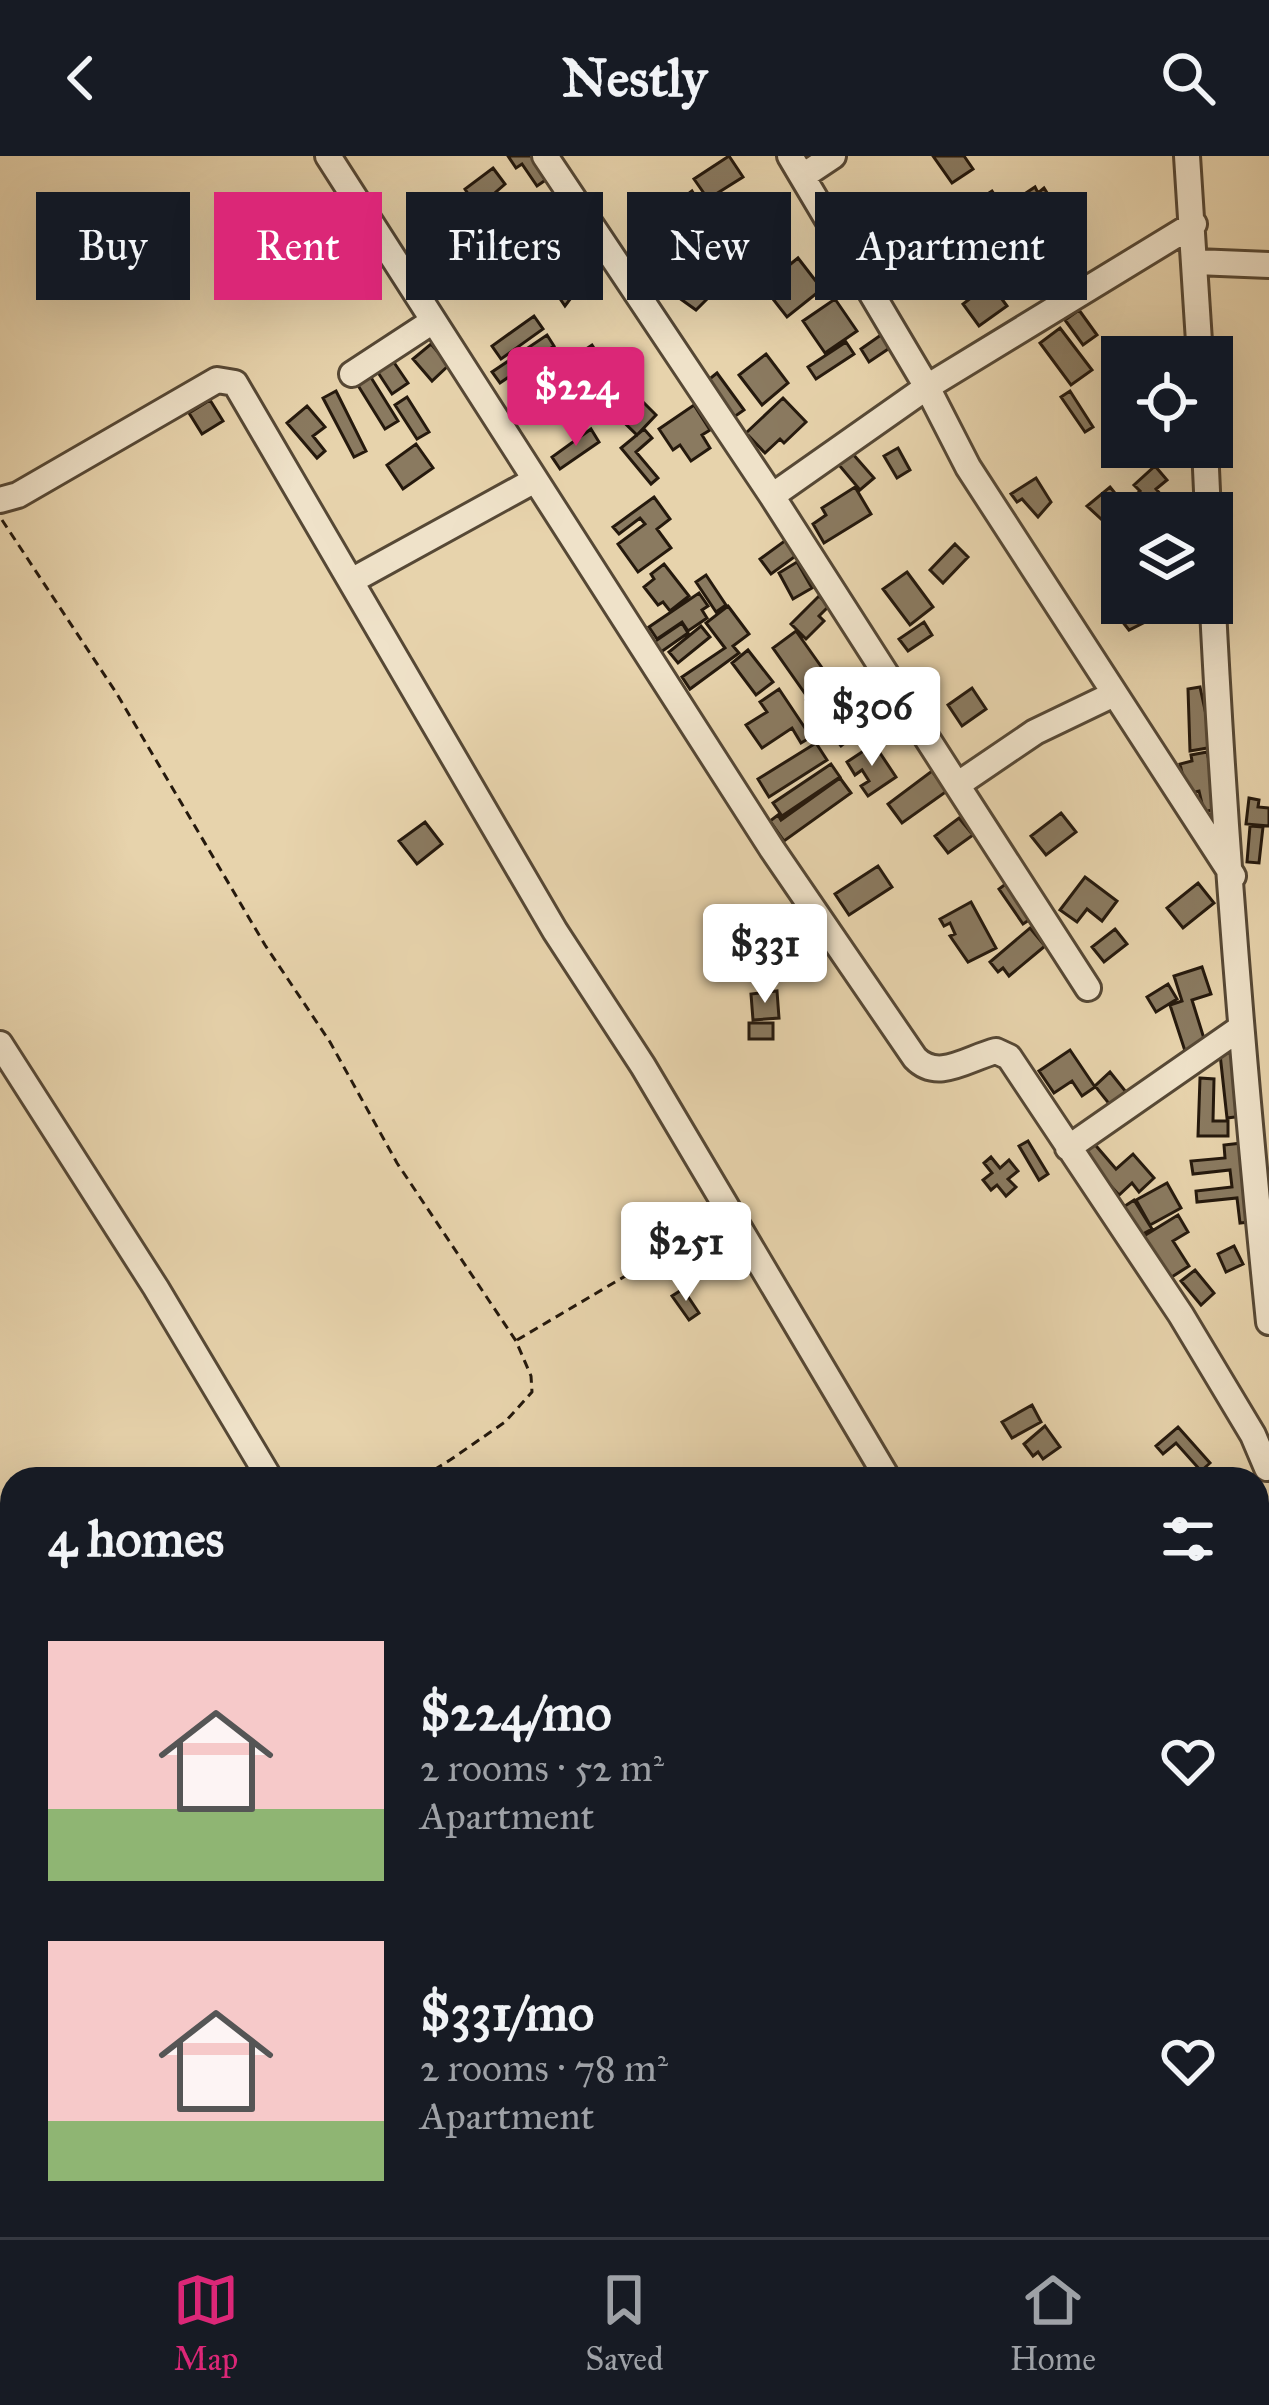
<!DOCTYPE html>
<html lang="en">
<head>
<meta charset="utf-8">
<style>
	:root { --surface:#171b24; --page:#20242c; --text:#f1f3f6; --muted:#9ea1a6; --line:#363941; --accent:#db2777 }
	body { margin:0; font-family:"IM FELL Great Primer",serif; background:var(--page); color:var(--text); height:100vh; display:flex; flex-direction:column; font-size:45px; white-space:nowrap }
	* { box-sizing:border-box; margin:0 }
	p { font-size:39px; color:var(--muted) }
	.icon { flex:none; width:66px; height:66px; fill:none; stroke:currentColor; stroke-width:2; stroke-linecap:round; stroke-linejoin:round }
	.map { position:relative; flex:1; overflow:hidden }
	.drawer { position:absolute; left:0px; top:1311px; width:1269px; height:771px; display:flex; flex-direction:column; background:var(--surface); border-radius:36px 36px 0 0; box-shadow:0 12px 48px #0002 }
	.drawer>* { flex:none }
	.hud { position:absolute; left:36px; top:36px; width:1197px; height:108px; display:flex; gap:24px }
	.controls { position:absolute; left:1101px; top:180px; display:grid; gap:24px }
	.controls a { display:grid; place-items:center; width:132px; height:132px; border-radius:0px; background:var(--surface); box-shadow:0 12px 48px #0002; font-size:60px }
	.price { position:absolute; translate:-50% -102px; padding:0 27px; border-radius:12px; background:#fff; color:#222; font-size:39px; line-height:78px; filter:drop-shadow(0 3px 6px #0008) }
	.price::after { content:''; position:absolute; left:50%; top:72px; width:36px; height:27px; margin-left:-18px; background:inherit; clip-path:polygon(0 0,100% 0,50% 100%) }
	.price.on { background:var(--accent); color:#fff }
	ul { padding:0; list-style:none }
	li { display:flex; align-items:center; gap:36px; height:300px; padding:0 48px }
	li span { display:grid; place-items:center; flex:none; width:336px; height:240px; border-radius:0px; color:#555 }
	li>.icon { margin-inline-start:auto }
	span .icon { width:144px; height:144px; fill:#fffc; stroke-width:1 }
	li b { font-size:51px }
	h2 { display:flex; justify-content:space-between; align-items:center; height:144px; padding:0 48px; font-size:51px }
	.tag { padding:0 42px; border-radius:0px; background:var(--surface); box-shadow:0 12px 48px #0002; font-size:42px; line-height:108px }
	.tag.on { background:var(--accent); color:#fff }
	header { display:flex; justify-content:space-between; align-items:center; height:156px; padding:0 48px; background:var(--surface); font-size:54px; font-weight:700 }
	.dock { display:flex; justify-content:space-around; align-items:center; height:168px; border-top:3px solid var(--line); background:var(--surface); font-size:33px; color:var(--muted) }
	.dock a { display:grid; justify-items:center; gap:6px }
	.dock .on { color:var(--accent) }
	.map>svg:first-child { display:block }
	.building { fill:#8a7a60; stroke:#25190d; stroke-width:3 }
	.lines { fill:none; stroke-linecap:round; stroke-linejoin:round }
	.minor-casing { stroke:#564835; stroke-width:30 }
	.path { stroke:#25190d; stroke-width:3; stroke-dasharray:9 6; stroke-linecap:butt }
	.minor { stroke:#efe2c9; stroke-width:24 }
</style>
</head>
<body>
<header><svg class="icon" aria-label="back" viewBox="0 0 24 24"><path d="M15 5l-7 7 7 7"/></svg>Nestly<svg class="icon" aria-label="search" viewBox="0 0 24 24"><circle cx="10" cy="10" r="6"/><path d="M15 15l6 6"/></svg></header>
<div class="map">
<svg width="1269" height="2081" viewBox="0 0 1269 2081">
	<rect width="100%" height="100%" fill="#e7d3ac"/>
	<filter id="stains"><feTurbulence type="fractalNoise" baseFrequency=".00167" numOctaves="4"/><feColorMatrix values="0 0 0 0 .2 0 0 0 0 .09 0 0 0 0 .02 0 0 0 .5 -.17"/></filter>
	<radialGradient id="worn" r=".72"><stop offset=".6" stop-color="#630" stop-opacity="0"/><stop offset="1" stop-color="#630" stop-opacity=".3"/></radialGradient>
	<path class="building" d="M 508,0 L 536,0 L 550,21 L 537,30 L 522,8 L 516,12 Z
		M 729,0 L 743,21 L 708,43 L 694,23 Z
		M 933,0 L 964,0 L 973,13 L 952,27 Z
		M 493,12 L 505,28 L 496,36 L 516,63 L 495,79 L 490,72 L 495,68 L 490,62 L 485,65 L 465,33 Z
		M 1035,31 L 1038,37 L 1044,32 L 1056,51 L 1023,73 L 1008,49 Z
		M 560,35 L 595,88 L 582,96 L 547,43 Z
		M 692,35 L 709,61 L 659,95 L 641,70 L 678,45 L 684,54 L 690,50 L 684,41 Z
		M 992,35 L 998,44 L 972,62 L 966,52 Z
		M 462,39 L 485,71 L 474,80 L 450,48 Z
		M 850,44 L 863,63 L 849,73 L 836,53 Z
		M 1063,78 L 1072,91 L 1044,110 L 1035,97 Z
		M 687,100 L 718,132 L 696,154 L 668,134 L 677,125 L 669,117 Z
		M 798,102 L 822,133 L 787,161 L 769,138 L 778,131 L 772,123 Z
		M 518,106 L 526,118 L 532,114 L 539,124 L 524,136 L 507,114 Z
		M 1073,108 L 1081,122 L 1060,135 L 1051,122 Z
		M 559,117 L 574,138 L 565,150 L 548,125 Z
		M 990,127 L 1007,150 L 979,170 L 963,148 Z
		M 835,143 L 857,175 L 825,197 L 803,165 Z
		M 1079,154 L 1097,179 L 1083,189 L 1065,164 Z
		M 534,160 L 543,173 L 501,203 L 492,190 Z
		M 1060,172 L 1092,214 L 1071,229 L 1040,187 Z
		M 888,174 L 897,187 L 869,206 L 861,193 Z
		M 547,179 L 554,190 L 500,227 L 492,216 Z
		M 846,186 L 854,198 L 816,223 L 808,211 Z
		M 431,188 L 449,209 L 432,225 L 413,203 Z
		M 592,189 L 612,220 L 587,235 L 568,205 Z
		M 550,193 L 569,214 L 543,237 L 525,216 Z
		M 766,198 L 788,227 L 762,249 L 739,219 Z
		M 393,205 L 408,227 L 392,238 L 377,215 Z
		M 367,215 L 398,265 L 385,273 L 354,223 Z
		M 717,217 L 744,254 L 734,261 L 707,225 Z
		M 614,228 L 625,239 L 630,233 L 656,259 L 637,279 L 600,243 Z
		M 336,235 L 366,295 L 354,301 L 323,242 Z
		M 1070,235 L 1093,271 L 1085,276 L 1061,241 Z
		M 407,241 L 429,276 L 417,283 L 395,249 Z
		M 783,242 L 806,266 L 784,287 L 780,283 L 765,297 L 746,277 Z
		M 210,244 L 223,265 L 202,278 L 189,257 Z
		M 694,249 L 710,274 L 702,279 L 710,292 L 691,305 L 680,289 L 673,294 L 659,273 Z
		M 307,250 L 325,271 L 313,280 L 325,295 L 317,302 L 287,267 Z
		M 591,273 L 599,286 L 560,313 L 552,301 Z
		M 644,273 L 652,282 L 636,296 L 658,322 L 651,328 L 621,292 Z
		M 416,288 L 433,312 L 403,333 L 387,309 Z
		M 898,292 L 910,314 L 897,322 L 884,300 Z
		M 852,297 L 874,322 L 860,334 L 839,309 Z
		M 1155,310 L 1167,324 L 1156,333 L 1174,354 L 1171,357 L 1142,357 L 1130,344 L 1140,335 L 1134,329 Z
		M 1036,322 L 1051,346 L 1038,361 L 1022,343 L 1017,346 L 1011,338 Z
		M 855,331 L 871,358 L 824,387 L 813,368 L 826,359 L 822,352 Z
		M 1110,331 L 1131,357 L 1122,357 L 1122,366 L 1113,374 L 1087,350 Z
		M 654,341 L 670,363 L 657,373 L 671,392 L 638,416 L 618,388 L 645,368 L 640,362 L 619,378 L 613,371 Z
		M 786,384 L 797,399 L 771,418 L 760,403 Z
		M 955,388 L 968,401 L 943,427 L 930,414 Z
		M 797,406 L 812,432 L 793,443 L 779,417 Z
		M 664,408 L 689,440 L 670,455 L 663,446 L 658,449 L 644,431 L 654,423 L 651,418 Z
		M 907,416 L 933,451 L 910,469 L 883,433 Z
		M 706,419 L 726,449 L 716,456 L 696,426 Z
		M 699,437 L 708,450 L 702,454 L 707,462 L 688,475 L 682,466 L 657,483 L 649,471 Z
		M 819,440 L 829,450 L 819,460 L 824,465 L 806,483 L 791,468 Z
		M 1122,446 L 1141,447 L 1149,464 L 1129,474 L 1111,451 Z
		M 728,450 L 749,478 L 733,490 L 739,497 L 690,533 L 682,521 L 725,492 L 706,467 Z
		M 924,466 L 932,479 L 908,495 L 899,483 Z
		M 682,467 L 688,477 L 661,496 L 654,486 Z
		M 701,470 L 710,481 L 678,507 L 669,496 Z
		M 796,475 L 830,523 L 806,539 L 773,492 Z
		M 748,494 L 773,526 L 756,539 L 732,507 Z
		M 830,526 L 864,572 L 841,590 L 806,544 Z
		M 1200,531 L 1213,591 L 1190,595 L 1188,533 Z
		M 972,532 L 986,553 L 962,570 L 948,549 Z
		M 779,533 L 811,581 L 801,587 L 792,572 L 762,592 L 746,569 L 767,556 L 760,546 Z
		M 816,587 L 827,604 L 769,641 L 758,623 Z
		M 874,588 L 896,621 L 868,640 L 861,630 L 869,625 L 862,614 L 855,619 L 847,606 Z
		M 1207,596 L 1220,652 L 1204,656 L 1199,635 L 1187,638 L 1180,608 L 1192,605 L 1191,599 Z
		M 831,608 L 840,621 L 782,660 L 773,647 Z
		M 932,615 L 947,635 L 902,667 L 888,648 Z
		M 840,622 L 851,637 L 784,685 L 770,665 L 778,659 L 781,664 Z
		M 1249,642 L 1259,644 L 1258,651 L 1269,652 L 1269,670 L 1246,668 Z
		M 1061,657 L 1076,676 L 1046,699 L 1031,680 Z
		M 959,662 L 973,679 L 948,697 L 935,680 Z
		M 425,666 L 442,688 L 417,708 L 399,685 Z
		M 1250,670 L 1263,671 L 1259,707 L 1247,706 Z
		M 878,710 L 892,731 L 849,759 L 835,738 Z
		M 1085,721 L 1117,745 L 1102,765 L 1087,753 L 1077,766 L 1060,754 Z
		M 1011,724 L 1035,760 L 1023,768 L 999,733 Z
		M 1198,727 L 1214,747 L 1183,772 L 1167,752 Z
		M 971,746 L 996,792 L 968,806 L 950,780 L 955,778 L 950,767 L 944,770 L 940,763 Z
		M 1030,772 L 1045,790 L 1009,820 L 1003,812 L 998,816 L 990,806 Z
		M 1115,773 L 1127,788 L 1104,806 L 1092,791 Z
		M 1202,811 L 1211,838 L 1192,844 L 1206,889 L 1186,898 L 1170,849 L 1182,845 L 1174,820 Z
		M 1168,828 L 1177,843 L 1156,856 L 1147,841 Z
		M 777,835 L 779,862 L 753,864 L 751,838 Z
		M 749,867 L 773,867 L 773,883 L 749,883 Z
		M 1070,894 L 1095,931 L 1082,940 L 1072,925 L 1054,937 L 1039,915 Z
		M 1235,896 L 1243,960 L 1227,962 L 1220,898 Z
		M 1110,916 L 1130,941 L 1114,954 L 1095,930 Z
		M 1200,922 L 1214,923 L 1213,965 L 1228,965 L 1228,980 L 1198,980 Z
		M 1091,984 L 1116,1013 L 1133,998 L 1154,1022 L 1139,1036 L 1132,1027 L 1119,1039 L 1079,995 Z
		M 1028,985 L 1048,1018 L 1039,1024 L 1019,990 Z
		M 1242,987 L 1250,1066 L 1240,1067 L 1237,1042 L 1197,1046 L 1196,1035 L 1232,1031 L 1230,1014 L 1193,1018 L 1191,1005 L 1225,1002 L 1224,989 Z
		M 991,1001 L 1000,1012 L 1009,1004 L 1018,1015 L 1008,1023 L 1016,1031 L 1006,1040 L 997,1029 L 991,1034 L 983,1024 L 992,1017 L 984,1007 Z
		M 1167,1027 L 1181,1052 L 1150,1069 L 1136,1044 Z
		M 1134,1044 L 1152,1073 L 1139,1080 L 1122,1052 Z
		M 1178,1059 L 1188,1076 L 1173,1085 L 1189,1110 L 1167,1124 L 1139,1083 Z
		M 1234,1090 L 1243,1108 L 1226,1116 L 1218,1098 Z
		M 1195,1114 L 1214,1137 L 1201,1149 L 1181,1125 Z
		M 683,1133 L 699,1157 L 689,1164 L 672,1140 Z
		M 1032,1249 L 1041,1266 L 1012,1282 L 1002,1266 Z
		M 1045,1270 L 1060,1291 L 1043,1303 L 1038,1296 L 1033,1300 L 1024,1288 Z
		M 1178,1271 L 1210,1307 L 1201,1315 L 1176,1287 L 1163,1298 L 1156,1290 Z
		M 1269,1428 L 1269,1465 L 1257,1466 L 1258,1429 Z"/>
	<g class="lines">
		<g class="minor-casing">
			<path id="minor" d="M 328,0 L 772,693 L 915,902 C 938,926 968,902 996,895 L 1009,901 L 1181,1159 L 1253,1279 L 1267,1312
				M 545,0 L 772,340
				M 790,0 L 927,231 L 968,311 L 1233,720
				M 1187,0 L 1200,201
				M 803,20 L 833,0
				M 1196,106 L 1269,109
				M 352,218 L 433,165
				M 1205,291 L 1208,357
				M 0,344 L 18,339 L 217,224 L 235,227 L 555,775 L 643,910 L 888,1323
				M 353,424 L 535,324
				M 1212,433 C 1224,678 1244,922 1269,1166
				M 1112,539 L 1035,576 L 957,629 L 772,340 L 927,231 L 1194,68
				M 957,629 L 1088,832
				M 0,888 L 156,1132 L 270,1323
				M 1068,992 L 1239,873
				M 0,1472 L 12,1490
				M 0,1535 L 12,1528
				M 1257,1597 L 1269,1595
				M 0,1748 L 12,1740
				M 1257,1870 L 1269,1865
				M 1257,1934 L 1269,1953
				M 1257,2037 L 1269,2031
				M 372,2070 L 379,2081
				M 728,2070 L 735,2081
				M 1169,2081 L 1191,2070"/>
		</g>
		<path class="path" d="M 2,364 L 117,538 L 265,789 L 330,886 L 397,1007 L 516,1185 L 531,1220 L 532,1236 L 505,1266 L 450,1304 L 434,1314 L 387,1323
			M 517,1184 L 715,1067"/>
		<use href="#minor" class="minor"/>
	</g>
	<rect width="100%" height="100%" filter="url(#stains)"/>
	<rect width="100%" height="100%" fill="url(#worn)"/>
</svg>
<div class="controls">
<a><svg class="icon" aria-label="locate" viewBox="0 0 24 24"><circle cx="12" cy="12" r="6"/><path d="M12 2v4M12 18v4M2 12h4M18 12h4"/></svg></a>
<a><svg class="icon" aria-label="layers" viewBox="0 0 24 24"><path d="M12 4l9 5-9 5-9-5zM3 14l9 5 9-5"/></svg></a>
</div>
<b class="price on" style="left:576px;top:293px">$224</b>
<b class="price" style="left:872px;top:613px">$306</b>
<b class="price" style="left:765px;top:850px">$331</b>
<b class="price" style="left:686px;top:1148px">$251</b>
<div class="hud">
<a class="tag">Buy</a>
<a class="tag on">Rent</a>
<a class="tag">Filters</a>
<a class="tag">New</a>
<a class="tag">Apartment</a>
</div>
<section class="drawer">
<h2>4 homes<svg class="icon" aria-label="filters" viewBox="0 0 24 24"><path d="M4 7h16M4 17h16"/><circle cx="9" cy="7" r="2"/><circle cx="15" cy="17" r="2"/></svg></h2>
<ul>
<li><span style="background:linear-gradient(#f6c9c9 70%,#8fb573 0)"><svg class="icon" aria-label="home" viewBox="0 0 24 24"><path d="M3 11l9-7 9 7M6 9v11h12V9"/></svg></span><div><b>$224/mo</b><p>2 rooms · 52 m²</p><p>Apartment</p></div><svg class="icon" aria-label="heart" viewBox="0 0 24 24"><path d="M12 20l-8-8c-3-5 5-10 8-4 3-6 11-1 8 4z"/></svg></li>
<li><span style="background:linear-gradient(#f6c9c9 75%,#8fb573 0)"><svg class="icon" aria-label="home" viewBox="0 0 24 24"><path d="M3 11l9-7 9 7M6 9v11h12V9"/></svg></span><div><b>$331/mo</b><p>2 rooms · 78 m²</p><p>Apartment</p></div><svg class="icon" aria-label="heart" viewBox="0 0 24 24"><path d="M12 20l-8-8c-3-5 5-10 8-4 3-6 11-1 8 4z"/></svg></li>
</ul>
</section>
</div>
<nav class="dock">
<a class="on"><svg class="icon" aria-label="map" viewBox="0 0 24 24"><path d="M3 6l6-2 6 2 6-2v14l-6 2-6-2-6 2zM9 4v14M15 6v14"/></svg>Map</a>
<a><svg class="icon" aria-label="saved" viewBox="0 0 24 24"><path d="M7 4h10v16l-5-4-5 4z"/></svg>Saved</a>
<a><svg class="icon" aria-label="home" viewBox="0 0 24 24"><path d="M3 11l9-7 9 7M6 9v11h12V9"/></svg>Home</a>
</nav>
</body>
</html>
